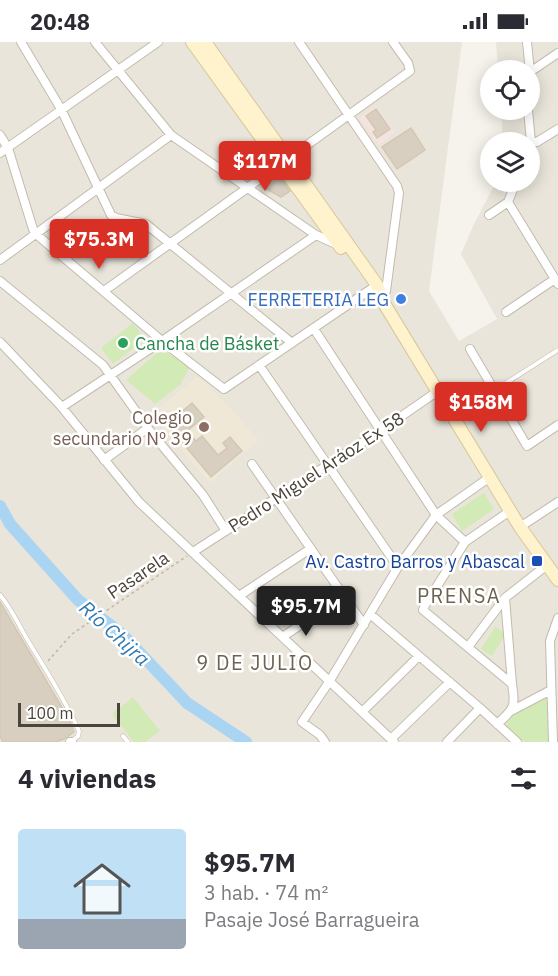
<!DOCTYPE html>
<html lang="es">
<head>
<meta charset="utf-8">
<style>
	:root { --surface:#fff; --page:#f7f7f7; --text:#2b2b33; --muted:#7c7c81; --line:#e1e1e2; --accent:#d93025 }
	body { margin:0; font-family:"IBM Plex Sans",sans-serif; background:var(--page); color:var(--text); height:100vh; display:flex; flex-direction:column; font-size:22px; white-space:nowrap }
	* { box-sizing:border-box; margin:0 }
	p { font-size:20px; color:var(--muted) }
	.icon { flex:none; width:33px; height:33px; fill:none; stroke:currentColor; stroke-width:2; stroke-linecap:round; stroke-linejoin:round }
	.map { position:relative; height:700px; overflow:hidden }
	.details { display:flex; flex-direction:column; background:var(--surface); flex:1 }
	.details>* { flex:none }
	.tools { position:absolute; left:480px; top:18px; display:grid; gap:12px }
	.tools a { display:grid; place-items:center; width:60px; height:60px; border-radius:50%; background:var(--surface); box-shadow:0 3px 15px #0003; font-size:30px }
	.scale { position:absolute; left:18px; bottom:15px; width:102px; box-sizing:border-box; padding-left:6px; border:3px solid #4b4439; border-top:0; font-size:16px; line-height:21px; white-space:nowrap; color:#4b4439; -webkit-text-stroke:4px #fff; paint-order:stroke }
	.price { position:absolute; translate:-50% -51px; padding:0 14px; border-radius:6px; background:var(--accent); color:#fff; font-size:20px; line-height:39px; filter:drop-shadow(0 2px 3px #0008) }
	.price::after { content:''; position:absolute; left:50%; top:36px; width:18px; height:14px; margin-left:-9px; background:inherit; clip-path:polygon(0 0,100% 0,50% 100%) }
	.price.on { background:#222; color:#fff }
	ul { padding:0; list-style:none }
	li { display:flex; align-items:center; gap:18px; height:150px; padding:0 18px }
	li+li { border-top:2px solid var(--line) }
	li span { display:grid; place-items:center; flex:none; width:168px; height:120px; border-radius:6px; color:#555 }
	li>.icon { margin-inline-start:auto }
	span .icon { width:72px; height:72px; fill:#fffc; stroke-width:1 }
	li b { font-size:26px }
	h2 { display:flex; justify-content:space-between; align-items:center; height:72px; padding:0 18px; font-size:26px }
	.status { display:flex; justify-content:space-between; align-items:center; height:42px; padding:0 30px; background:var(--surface); direction:ltr }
	.status svg { height:16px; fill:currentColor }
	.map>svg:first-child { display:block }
	.residential { fill:#eae5da }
	.education { fill:#efe8d6 }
	.medical { fill:#f6e3e0 }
	.green { fill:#d2eab5 }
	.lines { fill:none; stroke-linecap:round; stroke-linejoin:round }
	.river { stroke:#a9d4f2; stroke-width:12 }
	.building { fill:#d8cfc1; stroke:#d3c7b4; stroke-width:1.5 }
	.lane-casing { stroke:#c2bbae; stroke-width:5 }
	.street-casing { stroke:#c2bbae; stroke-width:10 }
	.secondary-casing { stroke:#d6c79b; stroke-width:14 }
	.path { stroke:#c4b79f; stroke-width:1.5; stroke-dasharray:3 3; stroke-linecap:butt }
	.lane { stroke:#fff; stroke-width:4 }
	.street { stroke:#fff; stroke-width:8 }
	.secondary { stroke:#fff3cd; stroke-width:12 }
	.shop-dot { fill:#3f7fe0; stroke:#fff; stroke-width:2 }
	.leisure-dot { fill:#2e9e5b; stroke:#fff; stroke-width:2 }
	.education-dot { fill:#8d6e63; stroke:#fff; stroke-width:2 }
	.transit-dot { fill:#1a4fb4; stroke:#fff; stroke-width:2 }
	.labels { text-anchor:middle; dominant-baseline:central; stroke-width:5; stroke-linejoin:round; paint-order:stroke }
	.shop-label { font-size:18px; fill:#366cbe; stroke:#fff; text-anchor:end }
	.leisure-label { font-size:18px; fill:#27864d; stroke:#fff; text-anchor:start }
	.education-label { font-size:18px; fill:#785e54; stroke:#fff; text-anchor:end }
	.street-label { font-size:18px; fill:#4b4439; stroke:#fff }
	.transit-label { font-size:18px; fill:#164399; stroke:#fff; text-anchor:end }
	.neighbourhood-label { font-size:20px; letter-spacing:1.5px; fill:#6e6250; stroke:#fff }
	.water-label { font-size:20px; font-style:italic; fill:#2e7ab2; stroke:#fff }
</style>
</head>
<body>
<div class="status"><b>20:48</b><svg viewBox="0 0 49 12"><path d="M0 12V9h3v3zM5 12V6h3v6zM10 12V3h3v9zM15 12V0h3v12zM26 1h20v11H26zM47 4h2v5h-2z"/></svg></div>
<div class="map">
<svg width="558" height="700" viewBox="0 0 558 700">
	<rect width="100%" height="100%" fill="#f6f3ec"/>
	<path class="residential" d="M 0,0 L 462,0 L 429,249 L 459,299 L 497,277 L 461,212 L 473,184 L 496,140 L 530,140 L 530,100 L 503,100 L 501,68 L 530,68 L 530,28 L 498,28 L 496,0 L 558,0 L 558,700 L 0,700 Z"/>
	<path class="education" d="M 198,334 L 235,371 L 258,398 L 210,441 L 151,373 Z"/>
	<path class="medical" d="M 376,64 L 395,91 L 379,103 L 359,76 Z"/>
	<path class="green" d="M 133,281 L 145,297 L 113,322 L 101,306 Z
		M 161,307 L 190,325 L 180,343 L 155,362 L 126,338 Z
		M 484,451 L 494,467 L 462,489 L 452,472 Z
		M 495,585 L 506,592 L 492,614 L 481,607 Z
		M 547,652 L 551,700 L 524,700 L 508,688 L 507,680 L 513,673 Z
		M 133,655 L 160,689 L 145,700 L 134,700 L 112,672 Z"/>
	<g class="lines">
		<path class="river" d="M 0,464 L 10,482 L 78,558 L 124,594 L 187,661 L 246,700"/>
	</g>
	<path class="building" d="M 376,67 L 390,87 L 377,96 L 373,90 L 376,88 L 366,74 Z
		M 411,86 L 425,108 L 397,127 L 382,105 Z
		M 277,132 L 290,149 L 281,155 L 265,146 L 264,142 Z
		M 192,361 L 204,375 L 187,389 L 196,399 L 202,394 L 218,413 L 227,406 L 223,401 L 230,395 L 242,409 L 211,435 L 167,382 Z
		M 0,560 L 70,679 L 74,690 L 64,697 L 56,700 L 3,700 L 0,694 Z"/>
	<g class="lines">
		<g class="lane-casing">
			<path id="lane" d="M 495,348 L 558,308
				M 0,553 C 12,567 18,582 27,597 C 45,627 65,657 79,689 L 78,694 L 72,699
				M 123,694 L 128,700"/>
		</g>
		<g class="street-casing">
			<path id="street" d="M 21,0 L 61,67 L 111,173 L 116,176 L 146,182 L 292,301
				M 95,0 L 171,93 L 316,193 L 338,203
				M 299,0 L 397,144 L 399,151 L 386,249 L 382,258
				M 527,0 L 530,30
				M 530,37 L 530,30 L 558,11
				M 528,68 L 531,100 L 530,104
				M 0,93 L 8,106 L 33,187 L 36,192 L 162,299 L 224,347 L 377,243
				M 531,100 L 537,100 L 558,87
				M 0,111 L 158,0
				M 508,160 L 558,242
				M 489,173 L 508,160 L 516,140
				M 0,218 L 171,93
				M 0,239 L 103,323 L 150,389 L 203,453 L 226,489
				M 104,249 L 410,29 L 408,21 L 393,0
				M 506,270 L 555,237
				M 314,287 L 436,473 L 465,500
				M 0,300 L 60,363 L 139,460 L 394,700
				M 470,307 L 527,404 L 558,383
				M 259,323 L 398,525
				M 62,365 L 162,299 L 316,193
				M 104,418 L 148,386
				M 252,422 L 364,583
				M 520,485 L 558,460
				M 193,510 L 380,389 L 438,349
				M 239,554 L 310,507
				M 505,556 L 512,642 L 423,568 L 425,563 L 465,500 L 510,469
				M 370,572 L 480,666 L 517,700
				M 284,594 L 315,573
				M 468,605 L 505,556 L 547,523
				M 511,669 L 551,648
				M 362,670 L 419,614
				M 497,682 C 514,667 516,665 512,642
				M 391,697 L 450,640
				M 70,700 L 72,700
				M 325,700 L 320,693 L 302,680 L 329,640 L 398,525 L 436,473 L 490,435
				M 447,700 L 480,666
				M 553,700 L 550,599 L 558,576"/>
		</g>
		<g class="secondary-casing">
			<path id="secondary" d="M 192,0 L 341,206
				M 205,0 L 377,243 L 382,258 L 520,485 L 558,538"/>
		</g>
		<path class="path" d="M 48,619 L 72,592 L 187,514"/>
		<use href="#lane" class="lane"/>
		<use href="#street" class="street"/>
		<use href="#secondary" class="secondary"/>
	</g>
	<circle class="shop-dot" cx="401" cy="257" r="6"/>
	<circle class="leisure-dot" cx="123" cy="301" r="6"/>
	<circle class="education-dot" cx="204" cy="385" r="6"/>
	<rect class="transit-dot" x="531" y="513" width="12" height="12" rx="3"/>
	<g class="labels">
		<g class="shop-label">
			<text x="389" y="257">FERRETERIA LEG</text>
		</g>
		<g class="leisure-label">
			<text x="135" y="301">Cancha de Básket</text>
		</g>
		<g class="education-label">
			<text x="192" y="375">Colegio<tspan x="192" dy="21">secundario Nº 39</tspan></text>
		</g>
		<g class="street-label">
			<text transform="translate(316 430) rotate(-33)">Pedro Miguel Aráoz Ex 58</text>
			<text transform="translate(138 533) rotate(-34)">Pasarela</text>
		</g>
		<g class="transit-label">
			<text x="525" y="519">Av. Castro Barros y Abascal</text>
		</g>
		<g class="neighbourhood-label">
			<text x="459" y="553">PRENSA</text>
			<text x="255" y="620">9 DE JULIO</text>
		</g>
		<g class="water-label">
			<text transform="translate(115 591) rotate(42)">Río Chijra</text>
		</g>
	</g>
</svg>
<div class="tools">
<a><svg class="icon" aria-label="locate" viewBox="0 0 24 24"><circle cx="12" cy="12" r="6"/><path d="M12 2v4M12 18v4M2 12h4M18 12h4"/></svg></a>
<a><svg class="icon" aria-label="layers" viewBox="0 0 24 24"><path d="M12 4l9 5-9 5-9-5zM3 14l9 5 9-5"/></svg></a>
</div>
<div class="scale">100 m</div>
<b class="price" style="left:265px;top:150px">$117M</b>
<b class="price" style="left:99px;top:228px">$75.3M</b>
<b class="price" style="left:481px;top:391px">$158M</b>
<b class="price on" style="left:306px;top:595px">$95.7M</b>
</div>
<section class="details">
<h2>4 viviendas<svg class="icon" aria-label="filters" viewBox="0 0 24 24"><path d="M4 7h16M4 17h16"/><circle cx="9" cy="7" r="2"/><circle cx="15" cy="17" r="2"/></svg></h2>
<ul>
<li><span style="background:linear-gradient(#bfe0f5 75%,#9aa5b1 0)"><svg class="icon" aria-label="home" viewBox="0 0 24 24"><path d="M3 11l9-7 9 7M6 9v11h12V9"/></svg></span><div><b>$95.7M</b><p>3 hab. · 74 m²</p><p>Pasaje José Barragueira</p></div></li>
</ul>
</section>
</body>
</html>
